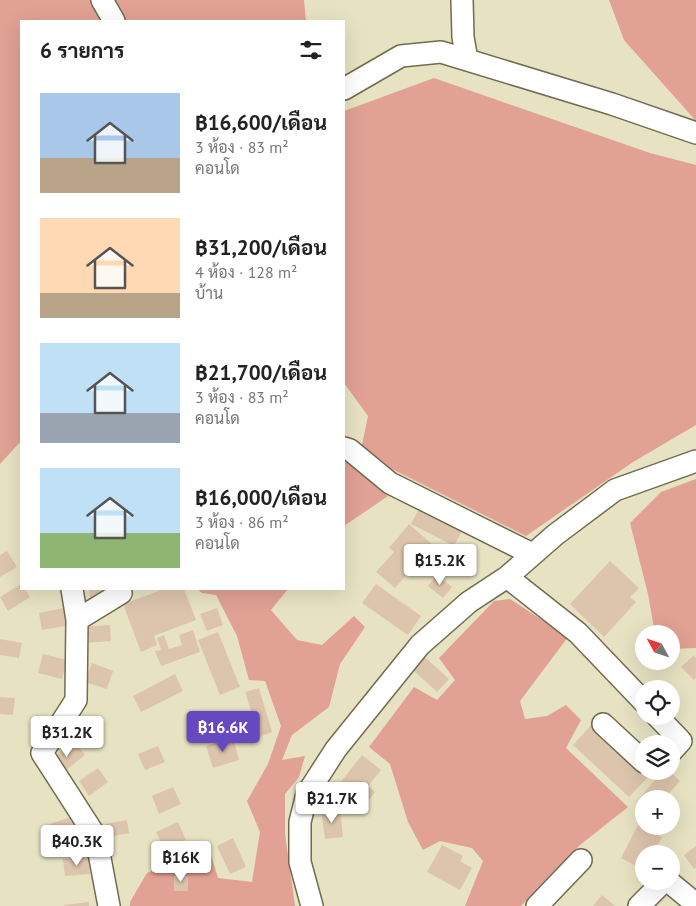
<!DOCTYPE html>
<html lang="th">
<head>
<meta charset="utf-8">
<style>
	:root { --surface:#fff; --page:#f6f6f6; --text:#222; --muted:#767676; --accent:#6648c0 }
	body { margin:0; font-family:"PT Sans",Sarabun,sans-serif; background:var(--page); color:var(--text); height:100vh; display:flex; flex-direction:column; font-size:19px; white-space:nowrap }
	* { box-sizing:border-box; margin:0 }
	p { font-size:16px; color:var(--muted) }
	.icon { flex:none; width:28px; height:28px; fill:none; stroke:currentColor; stroke-width:2; stroke-linecap:round; stroke-linejoin:round }
	.map { position:relative; flex:1; overflow:hidden }
	.drawer { position:absolute; left:20px; top:20px; width:325px; height:570px; display:flex; flex-direction:column; background:var(--surface); border-radius:0px; box-shadow:0 5px 20px #0002 }
	.drawer>* { flex:none }
	.needle { width:32px; rotate:310deg }
	.buttons { position:absolute; left:635px; top:625px; display:grid; gap:10px }
	.buttons a { display:grid; place-items:center; width:45px; height:45px; border-radius:50%; background:var(--surface); box-shadow:0 5px 20px #0002; font-size:25px }
	.price { position:absolute; translate:-50% -42px; padding:0 11px; border-radius:5px; background:#fff; color:#222; font-size:16px; line-height:32px; filter:drop-shadow(0 1px 2px #0008) }
	.price::after { content:''; position:absolute; left:50%; top:30px; width:15px; height:11px; margin-left:-8px; background:inherit; clip-path:polygon(0 0,100% 0,50% 100%) }
	.price.current { background:var(--accent); color:#fff }
	ul { padding:0; list-style:none }
	li { display:flex; align-items:center; gap:15px; height:125px; padding:0 20px }
	li span { display:grid; place-items:center; flex:none; width:140px; height:100px; border-radius:0px; color:#555 }
	li>.icon { margin-inline-start:auto }
	span .icon { width:60px; height:60px; fill:#fffc; stroke-width:1 }
	li b { font-size:21px }
	h2 { display:flex; justify-content:space-between; align-items:center; height:60px; padding:0 20px; font-size:21px }
	.map>svg:first-child { display:block }
	.green { fill:#e1a193 }
	.building { fill:#ddc5ad }
	.lines { fill:none; stroke-linecap:round; stroke-linejoin:round }
	.minor-casing { stroke:#716c4f; stroke-width:24 }
	.minor { stroke:#fff; stroke-width:21 }
</style>
</head>
<body>
<div class="map">
<svg width="696" height="906" viewBox="0 0 696 906">
	<rect width="100%" height="100%" fill="#e7e2c2"/>
	<path class="green" d="M 0,0 L 304,0 L 306,21 L 21,21 L 21,441 L 0,464 Z
		M 609,0 L 696,0 L 696,121 L 624,40 Z
		M 434,78 L 650,153 L 696,165 L 696,425 L 633,462 L 526,536 L 392,469 L 362,445 L 368,416 L 344,383 L 344,111 Z
		M 344,461 L 352,464 L 388,496 L 344,526 Z
		M 696,479 L 696,648 L 671,649 L 671,634 L 655,634 L 648,594 L 630,523 L 661,492 Z
		M 197,589 L 288,589 L 271,610 L 297,640 L 322,645 L 354,616 L 365,627 L 340,664 L 329,707 L 292,735 L 282,760 L 305,756 L 299,777 L 285,794 L 285,834 L 295,906 L 130,906 L 130,902 L 147,873 L 208,845 L 218,878 L 252,882 L 260,832 L 247,801 L 268,764 L 281,726 L 265,681 L 249,680 L 237,636 L 216,595 L 202,593 Z
		M 510,599 L 568,637 L 520,701 L 525,719 L 547,716 L 566,705 L 581,720 L 566,748 L 628,807 L 580,845 L 521,906 L 465,906 L 483,861 L 472,848 L 440,841 L 423,850 L 408,822 L 390,764 L 369,747 L 414,687 L 437,700 L 455,680 L 439,658 L 494,601 Z"/>
	<path class="building" d="M 421,505 L 464,527 L 454,546 L 411,524 Z
		M 409,524 L 433,545 L 395,588 L 376,572 L 394,552 L 389,548 Z
		M 7,551 L 17,567 L 0,577 L 0,555 Z
		M 610,561 L 639,588 L 630,597 L 636,602 L 604,637 L 570,604 Z
		M 437,575 L 452,587 L 443,598 L 428,586 Z
		M 21,584 L 21,589 L 25,589 L 30,597 L 8,611 L 0,597 Z
		M 376,584 L 421,616 L 408,635 L 362,603 Z
		M 89,589 L 109,589 L 110,594 L 90,598 Z
		M 164,589 L 184,589 L 196,620 L 154,636 L 157,645 L 141,652 L 123,604 Z
		M 68,607 L 71,625 L 42,630 L 39,613 Z
		M 217,608 L 223,625 L 207,631 L 200,614 Z
		M 110,625 L 111,641 L 84,643 L 83,627 Z
		M 193,630 L 200,652 L 161,666 L 155,651 L 161,650 L 157,638 L 164,635 L 169,649 L 182,645 L 179,635 Z
		M 218,632 L 240,687 L 220,695 L 198,640 Z
		M 0,639 L 22,643 L 19,658 L 0,655 Z
		M 43,654 L 67,660 L 62,679 L 38,673 Z
		M 694,655 L 696,658 L 696,678 L 694,680 L 681,667 Z
		M 425,657 L 449,679 L 437,692 L 413,670 Z
		M 92,663 L 113,671 L 107,689 L 85,682 Z
		M 175,674 L 183,691 L 141,712 L 133,696 Z
		M 259,688 L 272,732 L 259,737 L 245,692 Z
		M 0,697 L 15,698 L 13,715 L 0,714 Z
		M 594,722 L 650,775 L 629,797 L 573,745 Z
		M 233,737 L 239,760 L 213,768 L 206,746 Z
		M 74,741 L 85,755 L 61,774 L 50,760 Z
		M 158,746 L 165,762 L 145,770 L 138,754 Z
		M 362,755 L 381,770 L 368,786 L 375,792 L 368,801 L 363,796 L 356,805 L 335,789 Z
		M 98,768 L 108,782 L 89,796 L 79,781 Z
		M 663,771 L 669,771 L 680,781 L 664,799 L 644,799 L 644,809 L 636,802 Z
		M 173,787 L 181,804 L 159,814 L 152,796 Z
		M 340,808 L 343,837 L 325,839 L 321,811 Z
		M 74,816 L 79,832 L 55,840 L 50,824 Z
		M 127,820 L 129,833 L 108,837 L 106,824 Z
		M 178,822 L 186,840 L 165,850 L 156,832 Z
		M 638,825 L 662,837 L 653,854 L 644,854 L 644,870 L 621,858 Z
		M 233,838 L 246,867 L 230,874 L 217,846 Z
		M 442,845 L 463,856 L 460,861 L 472,868 L 460,890 L 427,872 Z
		M 696,846 L 696,868 L 694,869 L 684,855 Z
		M 88,857 L 90,874 L 65,876 L 63,859 Z
		M 174,876 L 188,876 L 188,891 L 174,891 Z
		M 602,895 L 615,906 L 593,906 Z
		M 89,902 L 89,906 L 64,906 L 64,905 Z"/>
	<g class="lines">
		<g class="minor-casing">
			<path id="minor" d="M 102,0 L 114,21
				M 462,0 L 463,37 L 467,60
				M 344,89 L 401,56 L 441,52 L 612,104 L 696,133
				M 344,448 L 350,450 L 390,483 L 532,554
				M 507,577 L 578,633 L 644,702
				M 72,589 L 77,620 L 76,700 L 42,753 L 96,837 L 109,906
				M 77,620 L 121,593 L 120,589
				M 657,716 L 681,741 L 671,752
				M 603,724 L 644,762
				M 668,881 L 696,904
				M 312,906 L 300,862 L 300,822 L 307,794 L 336,749 L 420,645 L 469,602 L 507,577 L 555,535 L 615,490 L 696,461
				M 537,906 L 581,860
				M 639,906 L 664,881"/>
		</g>
		<use href="#minor" class="minor"/>
	</g>
</svg>
<div class="buttons">
<a><svg class="needle" viewBox="-14 -14 28 28"><path d="M0-13l5 13h-10z" fill="#e53935"/><path d="M0 13l5-13h-10z" fill="#767676"/></svg></a>
<a><svg class="icon" aria-label="locate" viewBox="0 0 24 24"><circle cx="12" cy="12" r="6"/><path d="M12 2v4M12 18v4M2 12h4M18 12h4"/></svg></a>
<a><svg class="icon" aria-label="layers" viewBox="0 0 24 24"><path d="M12 4l9 5-9 5-9-5zM3 14l9 5 9-5"/></svg></a>
<a>+</a>
<a>−</a>
</div>
<b class="price" style="left:440px;top:586px">฿15.2K</b>
<b class="price current" style="left:223px;top:753px">฿16.6K</b>
<b class="price" style="left:67px;top:758px">฿31.2K</b>
<b class="price" style="left:332px;top:824px">฿21.7K</b>
<b class="price" style="left:77px;top:867px">฿40.3K</b>
<b class="price" style="left:181px;top:883px">฿16K</b>
<section class="drawer">
<h2>6 รายการ<svg class="icon" aria-label="filters" viewBox="0 0 24 24"><path d="M4 7h16M4 17h16"/><circle cx="9" cy="7" r="2"/><circle cx="15" cy="17" r="2"/></svg></h2>
<ul>
<li><span style="background:linear-gradient(#a9c7e8 65%,#b9a48a 0)"><svg class="icon" aria-label="home" viewBox="0 0 24 24"><path d="M3 11l9-7 9 7M6 9v11h12V9"/></svg></span><div><b>฿16,600/เดือน</b><p>3 ห้อง · 83 m²</p><p>คอนโด</p></div></li>
<li><span style="background:linear-gradient(#ffd9b3 75%,#b9a48a 0)"><svg class="icon" aria-label="home" viewBox="0 0 24 24"><path d="M3 11l9-7 9 7M6 9v11h12V9"/></svg></span><div><b>฿31,200/เดือน</b><p>4 ห้อง · 128 m²</p><p>บ้าน</p></div></li>
<li><span style="background:linear-gradient(#bfe0f5 70%,#9aa5b1 0)"><svg class="icon" aria-label="home" viewBox="0 0 24 24"><path d="M3 11l9-7 9 7M6 9v11h12V9"/></svg></span><div><b>฿21,700/เดือน</b><p>3 ห้อง · 83 m²</p><p>คอนโด</p></div></li>
<li><span style="background:linear-gradient(#bfe0f5 65%,#8fb573 0)"><svg class="icon" aria-label="home" viewBox="0 0 24 24"><path d="M3 11l9-7 9 7M6 9v11h12V9"/></svg></span><div><b>฿16,000/เดือน</b><p>3 ห้อง · 86 m²</p><p>คอนโด</p></div></li>
</ul>
</section>
</div>
</body>
</html>
